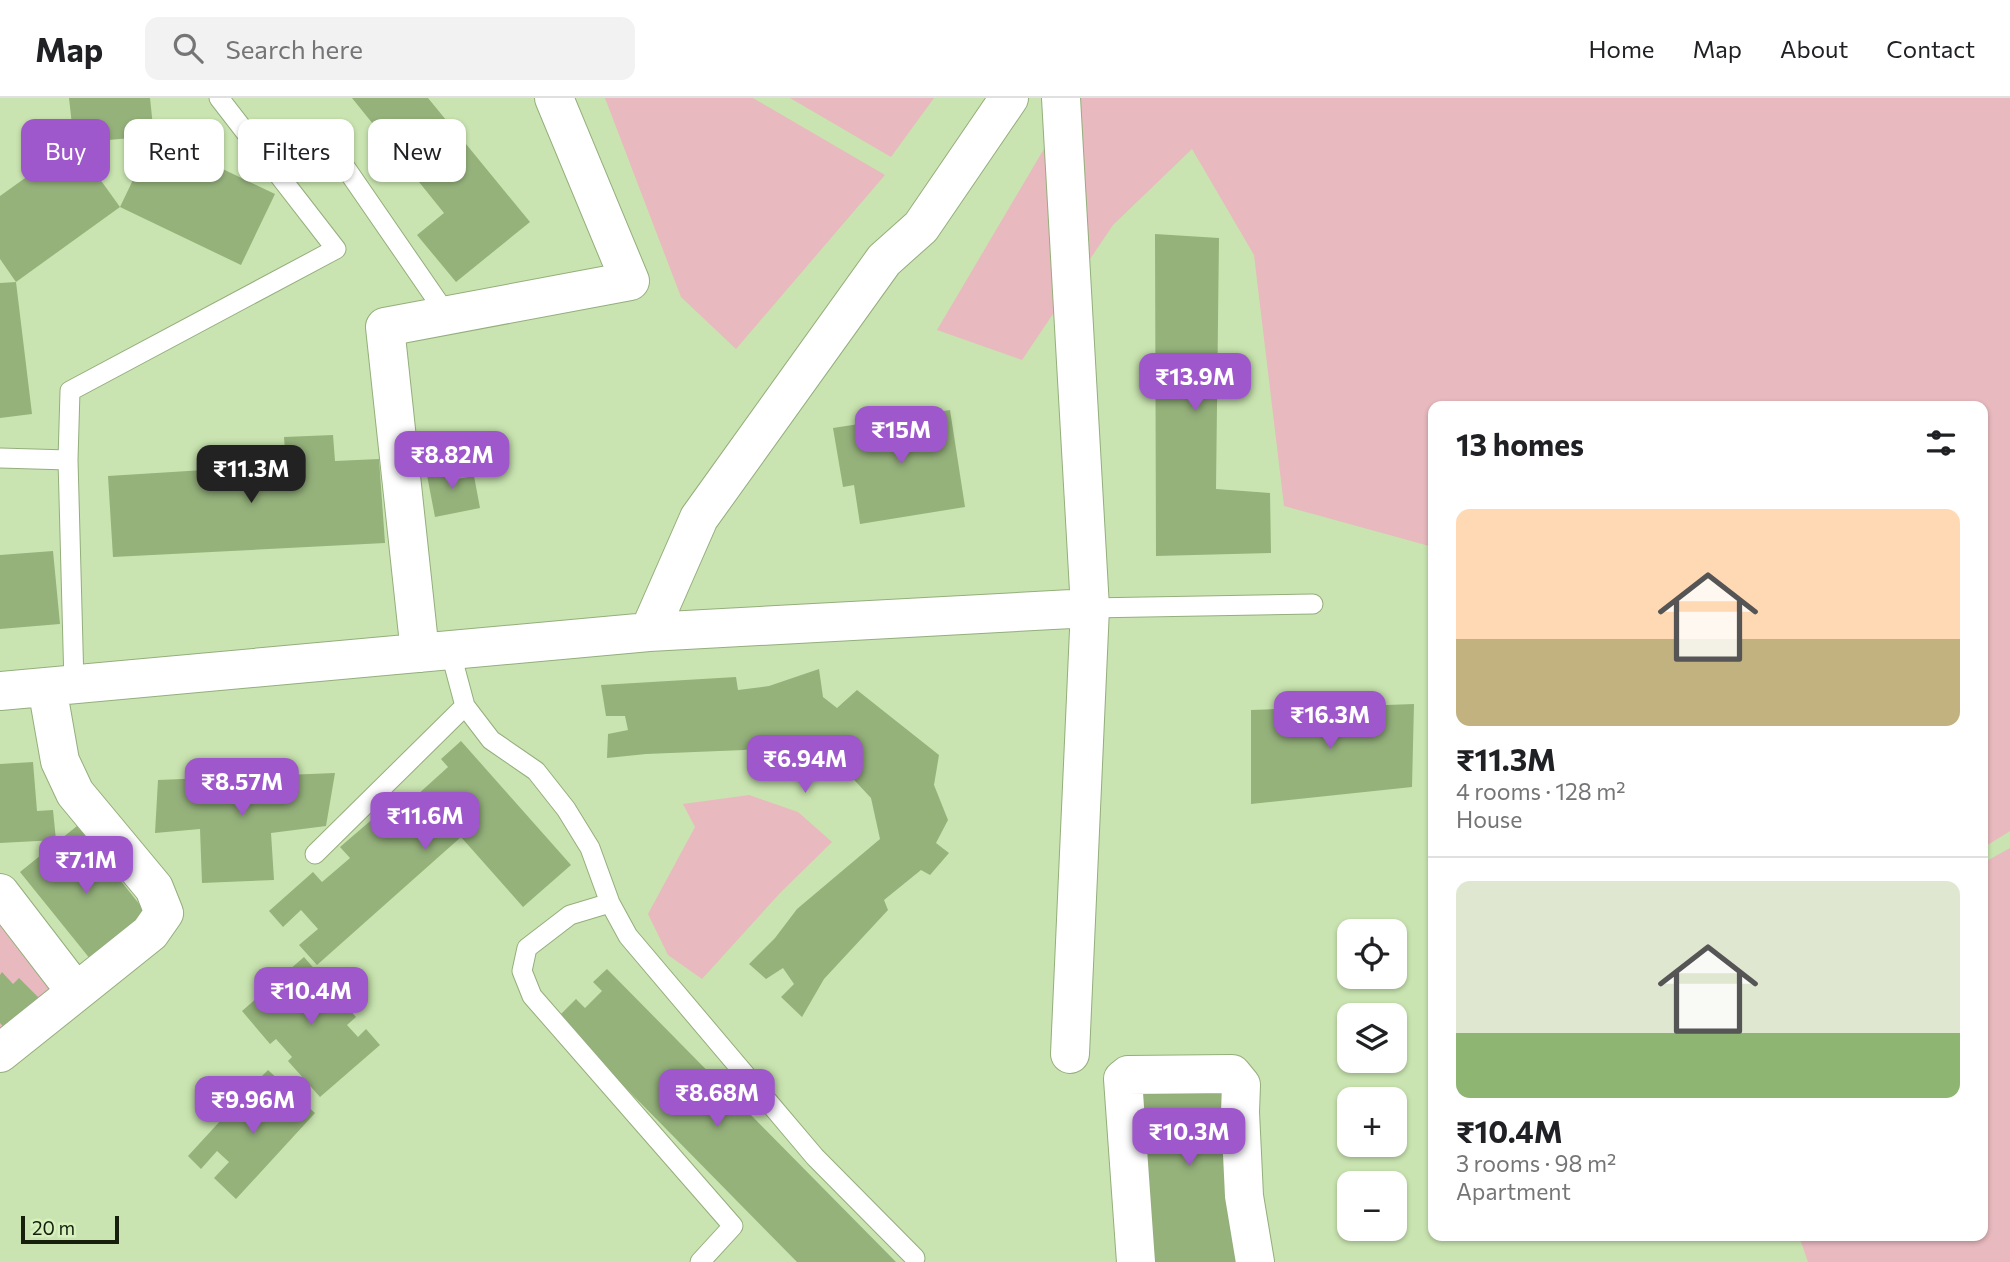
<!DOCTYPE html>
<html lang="en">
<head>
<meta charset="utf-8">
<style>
	:root { --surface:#fff; --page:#f2f2f2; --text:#202124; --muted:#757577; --line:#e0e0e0; --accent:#9f58cc }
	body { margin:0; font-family:Commissioner,sans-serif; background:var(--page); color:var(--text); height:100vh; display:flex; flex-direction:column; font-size:26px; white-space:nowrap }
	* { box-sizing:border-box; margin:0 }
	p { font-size:23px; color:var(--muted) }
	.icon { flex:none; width:38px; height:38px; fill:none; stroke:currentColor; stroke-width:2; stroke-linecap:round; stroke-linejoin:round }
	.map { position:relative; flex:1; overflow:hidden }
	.drawer { position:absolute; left:1428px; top:303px; width:560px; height:840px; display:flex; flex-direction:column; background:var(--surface); border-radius:14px; box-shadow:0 2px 5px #0004 }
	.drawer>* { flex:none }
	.hud { position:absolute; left:21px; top:21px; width:665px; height:63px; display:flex; gap:14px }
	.controls { position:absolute; left:1337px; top:821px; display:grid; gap:14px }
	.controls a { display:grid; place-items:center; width:70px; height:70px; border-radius:14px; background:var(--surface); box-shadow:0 2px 5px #0004; font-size:35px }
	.scale { position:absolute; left:21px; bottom:18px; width:98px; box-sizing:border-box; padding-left:7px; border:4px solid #151f0c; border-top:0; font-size:19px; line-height:24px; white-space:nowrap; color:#151f0c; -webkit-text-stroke:5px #d6f1bd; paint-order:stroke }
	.price { position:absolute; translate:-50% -60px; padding:0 16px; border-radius:14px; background:var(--accent); color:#fff; font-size:23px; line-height:46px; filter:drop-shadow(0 2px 4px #0008) }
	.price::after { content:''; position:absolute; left:50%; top:42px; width:21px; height:16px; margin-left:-10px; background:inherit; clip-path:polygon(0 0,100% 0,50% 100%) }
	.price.current { background:#222; color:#fff }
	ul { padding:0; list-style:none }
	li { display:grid; align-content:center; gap:14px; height:371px; padding:0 28px }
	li+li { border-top:2px solid var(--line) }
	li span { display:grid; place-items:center; height:217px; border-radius:14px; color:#555 }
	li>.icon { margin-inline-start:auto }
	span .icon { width:126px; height:126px; fill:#fffc; stroke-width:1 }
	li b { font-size:30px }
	h2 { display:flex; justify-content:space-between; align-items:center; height:84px; padding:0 28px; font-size:30px }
	.chip { padding:0 24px; border-radius:14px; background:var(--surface); box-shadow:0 2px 5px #0004; font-size:24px; line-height:63px }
	.chip.current { background:var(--accent); color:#fff }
	header { display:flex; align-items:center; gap:42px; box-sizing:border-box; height:98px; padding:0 35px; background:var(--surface); border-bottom:2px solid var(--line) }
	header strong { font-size:33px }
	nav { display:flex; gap:38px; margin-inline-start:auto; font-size:24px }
	.search { width:490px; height:63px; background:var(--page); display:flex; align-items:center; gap:18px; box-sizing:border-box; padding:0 24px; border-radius:14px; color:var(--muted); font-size:26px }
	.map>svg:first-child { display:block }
	.green { fill:#e8b9be }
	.building { fill:#95b27b }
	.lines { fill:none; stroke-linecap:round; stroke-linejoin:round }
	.lane-casing { stroke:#94ae7c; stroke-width:21 }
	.street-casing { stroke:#94ae7c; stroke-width:40 }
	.lane { stroke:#fff; stroke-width:19 }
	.street { stroke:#fff; stroke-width:38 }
</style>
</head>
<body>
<header>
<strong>Map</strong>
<div class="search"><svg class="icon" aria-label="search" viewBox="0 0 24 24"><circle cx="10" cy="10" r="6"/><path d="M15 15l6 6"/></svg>Search here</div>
<nav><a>Home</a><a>Map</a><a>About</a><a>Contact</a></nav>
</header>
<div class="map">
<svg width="2010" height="1164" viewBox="0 0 2010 1164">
	<rect width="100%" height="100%" fill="#c9e4b0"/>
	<path class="green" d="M 605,0 L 753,0 L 885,77 L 736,251 L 681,199 Z
		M 790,0 L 934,0 L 891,59 Z
		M 1074,0 L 2010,0 L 2010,733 L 1983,750 L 1983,308 L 1433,308 L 1433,449 L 1284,408 L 1254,157 L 1192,51 L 1113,127 L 1022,262 L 937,232 Z
		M 749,697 L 798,714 L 832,744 L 780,795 L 702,881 L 668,857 L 648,816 L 695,729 L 683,706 Z
		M 2010,750 L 2010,1164 L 1808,1164 L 1799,1138 L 1983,1138 L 1983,765 Z
		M 0,802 L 90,899 L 0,967 Z"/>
	<path class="building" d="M 69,0 L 150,0 L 154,38 L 275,96 L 241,167 L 120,109 L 154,38 L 74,45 Z
		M 352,0 L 428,0 L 465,45 L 419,83 Z
		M 74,45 L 120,109 L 16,184 L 0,161 L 0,98 Z
		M 466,46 L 530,124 L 456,184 L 417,137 L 444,115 L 419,84 Z
		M 1155,136 L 1219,140 L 1216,391 L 1270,395 L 1271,455 L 1156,458 Z
		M 16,184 L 32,316 L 0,320 L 0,185 Z
		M 950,312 L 965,409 L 860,426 L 854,387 L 843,389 L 833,330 Z
		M 333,337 L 335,363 L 379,361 L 385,445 L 113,459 L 108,378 L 286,367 L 284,339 Z
		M 455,366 L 457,381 L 474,378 L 480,410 L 435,419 L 426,372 Z
		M 53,453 L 60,526 L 0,531 L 0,457 Z
		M 819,571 L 823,599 L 837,610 L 857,592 L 939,657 L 934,687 L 948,722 L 936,745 L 949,755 L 930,777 L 921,772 L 884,802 L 888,812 L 824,881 L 802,919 L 781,899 L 794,886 L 783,870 L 766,881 L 749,866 L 775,840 L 797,811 L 880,741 L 871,700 L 817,642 L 744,652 L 646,656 L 607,660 L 608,636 L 628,632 L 625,618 L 606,618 L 601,587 L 736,579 L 738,592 L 769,588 Z
		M 1414,606 L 1412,689 L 1251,706 L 1251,612 Z
		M 461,643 L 571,767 L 523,809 L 461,739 L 317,867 L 299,847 L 318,831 L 301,812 L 283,829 L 269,813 L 313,774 L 322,784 L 350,760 L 340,749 L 397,700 L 405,708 L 448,669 L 441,661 Z
		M 33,664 L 37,713 L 53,712 L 56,742 L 0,745 L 0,666 Z
		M 335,675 L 326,728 L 271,735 L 274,782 L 202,785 L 200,731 L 155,735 L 158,682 Z
		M 77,728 L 152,822 L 95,867 L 20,774 Z
		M 304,859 L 356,919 L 347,927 L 358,939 L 366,931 L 380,947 L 320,999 L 288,963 L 292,959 L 276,941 L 270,946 L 242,913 Z
		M 607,871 L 896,1164 L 797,1164 L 557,920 L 576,901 L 585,910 L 602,893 L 593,884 Z
		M 2,874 L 13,886 L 19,880 L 45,906 L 12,938 L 0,925 L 0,877 Z
		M 268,972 L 292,994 L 286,1000 L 296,1010 L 302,1003 L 315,1015 L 236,1101 L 214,1080 L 229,1064 L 217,1053 L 201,1071 L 188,1058 L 233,1009 L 246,1021 L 264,1001 L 251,989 Z
		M 1131,982 L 1232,982 L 1239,1164 L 1154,1164 Z"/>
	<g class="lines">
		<g class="lane-casing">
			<path id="lane" d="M 321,34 L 447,217
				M 0,360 L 68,362
				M 1090,510 L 1313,506
				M 450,552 L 465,608 L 491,642 L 536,673 L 566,711 L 590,750 L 610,805 L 628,838 L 815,1059 L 915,1160
				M 74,586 L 68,362 L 70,293 L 336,151 L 219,0
				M 315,756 L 465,608
				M 610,805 L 570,817 L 527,850 L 522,873 L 532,898 L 733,1128 L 700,1164"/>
		</g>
		<g class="street-casing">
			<path id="street" d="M 1061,0 L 1090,510 L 1070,956
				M 649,534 L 699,420 L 884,162 L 921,129 L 1009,0
				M 420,555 L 385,229 L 630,183 L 554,0
				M 0,593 L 649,534 L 1090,510
				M 0,795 L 76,894
				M 0,955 L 150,835 L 164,815 L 154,790 L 75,695 L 60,663 L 47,589
				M 1136,1164 L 1123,981 L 1128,977 L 1232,976 L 1241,987 L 1240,1014 L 1244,1098 L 1255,1164"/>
		</g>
		<use href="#lane" class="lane"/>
		<use href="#street" class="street"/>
	</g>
</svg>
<div class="controls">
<a><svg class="icon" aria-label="locate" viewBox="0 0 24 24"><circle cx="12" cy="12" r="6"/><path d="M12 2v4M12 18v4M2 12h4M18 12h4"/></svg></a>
<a><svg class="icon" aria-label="layers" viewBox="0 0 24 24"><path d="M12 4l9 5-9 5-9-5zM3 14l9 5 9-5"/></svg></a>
<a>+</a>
<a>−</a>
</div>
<div class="scale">20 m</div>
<b class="price" style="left:1195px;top:315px">₹13.9M</b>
<b class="price" style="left:901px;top:368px">₹15M</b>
<b class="price" style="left:452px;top:393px">₹8.82M</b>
<b class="price current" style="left:251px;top:407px">₹11.3M</b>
<b class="price" style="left:1330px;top:653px">₹16.3M</b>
<b class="price" style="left:805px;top:697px">₹6.94M</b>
<b class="price" style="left:242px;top:720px">₹8.57M</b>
<b class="price" style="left:425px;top:754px">₹11.6M</b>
<b class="price" style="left:86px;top:798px">₹7.1M</b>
<b class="price" style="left:311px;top:929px">₹10.4M</b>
<b class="price" style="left:717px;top:1031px">₹8.68M</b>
<b class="price" style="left:253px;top:1038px">₹9.96M</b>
<b class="price" style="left:1189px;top:1070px">₹10.3M</b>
<div class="hud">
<a class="chip current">Buy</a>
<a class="chip">Rent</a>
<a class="chip">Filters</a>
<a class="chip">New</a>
</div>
<section class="drawer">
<h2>13 homes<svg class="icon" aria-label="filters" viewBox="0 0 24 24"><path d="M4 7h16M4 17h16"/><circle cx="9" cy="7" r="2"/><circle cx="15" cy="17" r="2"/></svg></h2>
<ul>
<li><span style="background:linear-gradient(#ffd9b3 60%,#c2b280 0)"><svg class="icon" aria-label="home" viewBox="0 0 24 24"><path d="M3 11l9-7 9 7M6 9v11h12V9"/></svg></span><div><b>₹11.3M</b><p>4 rooms · 128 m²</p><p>House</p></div></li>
<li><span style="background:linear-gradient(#dfe7d0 70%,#8fb573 0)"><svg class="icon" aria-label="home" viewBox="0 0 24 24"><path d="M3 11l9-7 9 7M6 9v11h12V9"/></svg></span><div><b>₹10.4M</b><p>3 rooms · 98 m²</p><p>Apartment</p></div></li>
</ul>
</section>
</div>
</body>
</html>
